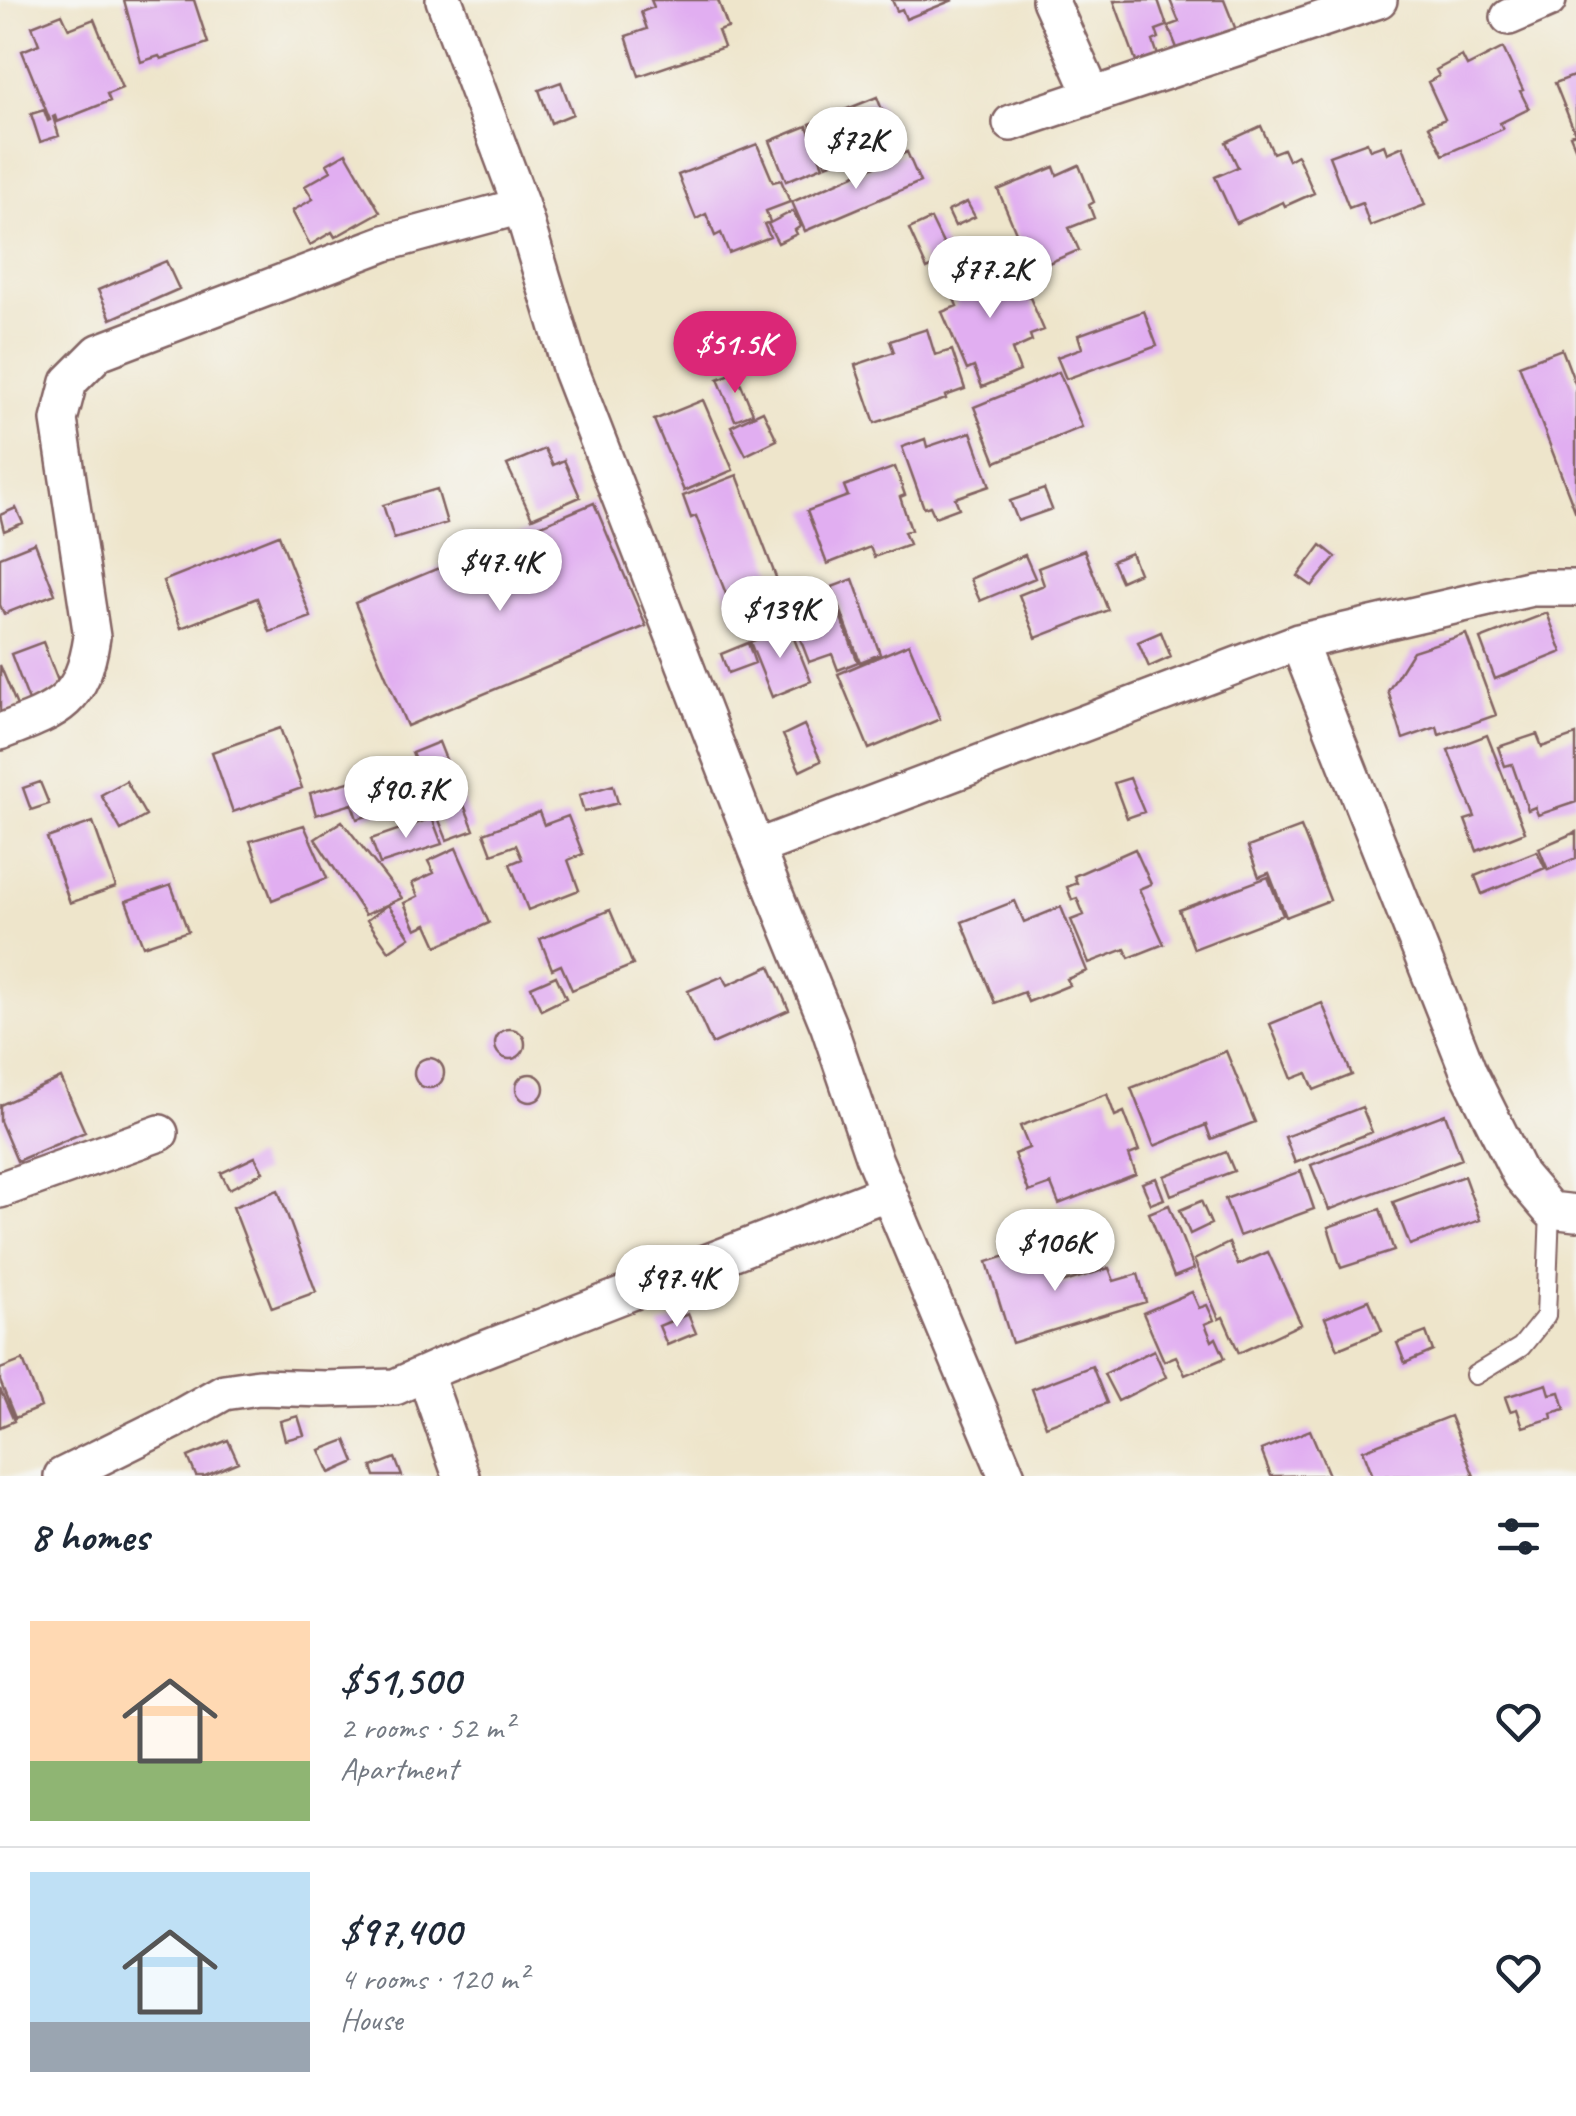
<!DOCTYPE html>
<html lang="en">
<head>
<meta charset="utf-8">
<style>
	:root { --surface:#fff; --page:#f2f2f3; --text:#1f2937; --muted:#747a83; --line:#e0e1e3; --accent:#db2777 }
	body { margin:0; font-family:Caveat,sans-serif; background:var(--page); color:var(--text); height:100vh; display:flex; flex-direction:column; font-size:38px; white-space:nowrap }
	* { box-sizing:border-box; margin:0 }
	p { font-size:32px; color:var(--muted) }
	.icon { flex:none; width:55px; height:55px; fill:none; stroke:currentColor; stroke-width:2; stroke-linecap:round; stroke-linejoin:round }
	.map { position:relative; height:1476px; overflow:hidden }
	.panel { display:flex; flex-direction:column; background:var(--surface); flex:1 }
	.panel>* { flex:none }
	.price { position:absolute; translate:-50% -85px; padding:0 22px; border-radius:35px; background:#fff; color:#222; font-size:32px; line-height:65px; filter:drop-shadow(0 2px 5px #0008) }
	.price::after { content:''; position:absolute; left:50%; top:60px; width:30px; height:22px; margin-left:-15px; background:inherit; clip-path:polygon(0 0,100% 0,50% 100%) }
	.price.current { background:var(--accent); color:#fff }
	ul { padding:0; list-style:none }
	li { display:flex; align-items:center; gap:30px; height:250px; padding:0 30px }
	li+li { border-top:2px solid var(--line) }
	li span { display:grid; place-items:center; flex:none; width:280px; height:200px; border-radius:0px; color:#555 }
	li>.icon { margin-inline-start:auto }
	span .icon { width:120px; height:120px; fill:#fffc; stroke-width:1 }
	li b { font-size:42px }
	h2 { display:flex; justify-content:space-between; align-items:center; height:120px; padding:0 30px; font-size:42px }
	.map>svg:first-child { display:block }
	.building { fill:#e1aef1 }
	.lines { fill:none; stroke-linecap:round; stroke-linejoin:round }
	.lane-casing { stroke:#836463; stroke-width:22 }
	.street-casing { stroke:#836463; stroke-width:40 }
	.lane { stroke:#fff; stroke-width:18 }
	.street { stroke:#fff; stroke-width:35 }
</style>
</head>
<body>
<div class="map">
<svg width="1576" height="1476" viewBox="0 0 1576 1476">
	<rect width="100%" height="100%" fill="#f6f6f2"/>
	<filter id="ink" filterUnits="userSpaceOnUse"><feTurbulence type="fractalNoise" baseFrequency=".01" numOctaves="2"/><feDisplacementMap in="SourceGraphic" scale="20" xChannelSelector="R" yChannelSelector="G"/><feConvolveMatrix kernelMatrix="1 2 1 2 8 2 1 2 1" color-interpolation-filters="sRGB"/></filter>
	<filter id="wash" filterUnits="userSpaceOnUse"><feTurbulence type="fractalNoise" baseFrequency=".0048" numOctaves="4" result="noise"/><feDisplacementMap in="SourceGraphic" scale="40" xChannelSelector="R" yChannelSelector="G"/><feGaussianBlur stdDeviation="2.25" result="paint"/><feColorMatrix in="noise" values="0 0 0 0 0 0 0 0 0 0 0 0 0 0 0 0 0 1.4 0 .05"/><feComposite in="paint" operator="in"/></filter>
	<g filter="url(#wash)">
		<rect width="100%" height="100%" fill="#eee5cb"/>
		<g id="blocks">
			<path class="building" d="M 124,0 L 194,0 L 208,43 L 161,59 L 159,56 L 141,62 Z
				M 651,0 L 718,0 L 728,28 L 718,31 L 724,47 L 639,76 L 626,36 L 647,29 L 641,12 L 654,7 Z
				M 892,0 L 953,0 L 906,19 L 902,9 L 897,11 Z
				M 1158,0 L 1167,26 L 1156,30 L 1159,38 L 1153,41 L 1162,67 L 1141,75 L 1114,1 Z
				M 1170,0 L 1224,0 L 1236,30 L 1179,53 L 1168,26 L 1179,22 Z
				M 62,14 L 69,29 L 94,19 L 122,88 L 107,94 L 110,101 L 57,122 L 55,116 L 53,117 L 59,136 L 40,142 L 31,114 L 44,110 L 48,121 L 50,120 L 22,51 L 39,44 L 32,26 Z
				M 1503,48 L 1523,90 L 1520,91 L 1529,109 L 1500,123 L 1503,129 L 1443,155 L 1429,126 L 1445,119 L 1428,82 L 1439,76 L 1436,70 L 1462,56 L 1467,66 Z
				M 1576,75 L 1576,149 L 1570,135 L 1575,133 L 1555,83 Z
				M 561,82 L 573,114 L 551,123 L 539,90 Z
				M 877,97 L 893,138 L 826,165 L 810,124 Z
				M 807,126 L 823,166 L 786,181 L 770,141 Z
				M 1261,126 L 1273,153 L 1283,149 L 1288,160 L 1297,155 L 1314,193 L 1285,206 L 1283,202 L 1236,223 L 1215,177 L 1238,167 L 1226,142 Z
				M 1367,142 L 1370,150 L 1384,145 L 1387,153 L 1403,146 L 1425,205 L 1370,226 L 1362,203 L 1349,208 L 1329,156 Z
				M 757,144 L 773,182 L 781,180 L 790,202 L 766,211 L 770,222 L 764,224 L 770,237 L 729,253 L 721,233 L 715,236 L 706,214 L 696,219 L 678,175 Z
				M 907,152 L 920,182 L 805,231 L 792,202 Z
				M 346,153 L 380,212 L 335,237 L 332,232 L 310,245 L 292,211 L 313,199 L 305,186 L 331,171 L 327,164 Z
				M 1079,165 L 1094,202 L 1089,205 L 1094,218 L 1069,228 L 1079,250 L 1032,270 L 998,190 L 1054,167 L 1057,175 Z
				M 967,202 L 975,217 L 955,226 L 948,211 Z
				M 793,211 L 801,226 L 795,230 L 797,234 L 778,243 L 768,224 Z
				M 931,219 L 950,258 L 927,269 L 909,229 Z
				M 166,261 L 179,289 L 111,319 L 98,290 Z
				M 981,262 L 986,273 L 1000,267 L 1007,285 L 1022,279 L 1044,330 L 1030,335 L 1032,341 L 1012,350 L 1020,371 L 982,387 L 974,367 L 967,370 L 942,312 L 957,306 L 945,277 Z
				M 1144,311 L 1157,346 L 1066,379 L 1057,357 L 1082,348 L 1078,335 Z
				M 927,329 L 935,355 L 952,350 L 965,389 L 945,396 L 946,399 L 875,423 L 855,365 L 894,352 L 890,341 Z
				M 1562,349 L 1576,386 L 1576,513 L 1519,365 Z
				M 736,372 L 753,413 L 735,420 L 718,379 Z
				M 1059,372 L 1082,427 L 996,462 L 974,407 Z
				M 703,400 L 733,470 L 684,491 L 654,420 Z
				M 763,411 L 777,440 L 746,455 L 731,426 Z
				M 971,432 L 990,486 L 955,498 L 959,508 L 935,517 L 930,506 L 924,508 L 902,447 L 925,439 L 927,447 Z
				M 545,449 L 553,465 L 564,460 L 580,497 L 532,518 L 507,465 Z
				M 895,467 L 905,495 L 900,497 L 911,530 L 904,532 L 909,544 L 874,557 L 870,547 L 827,564 L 807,511 L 848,496 L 844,486 Z
				M 737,475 L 785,601 L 736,620 L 696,516 L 691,518 L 683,496 Z
				M 437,489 L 447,523 L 394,539 L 383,505 Z
				M 1044,489 L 1052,509 L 1018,521 L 1010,501 Z
				M 594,503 L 646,626 L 407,726 L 355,603 Z
				M 16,508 L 23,523 L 4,531 L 0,515 Z
				M 279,535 L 311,617 L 270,632 L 257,598 L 181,628 L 163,581 Z
				M 35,543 L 55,594 L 4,614 L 0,605 L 0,557 Z
				M 1321,545 L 1336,557 L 1312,586 L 1298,576 Z
				M 1084,550 L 1108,610 L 1036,638 L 1019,595 L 1044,585 L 1038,568 Z
				M 1131,553 L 1139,573 L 1121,581 L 1112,561 Z
				M 1025,555 L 1035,578 L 980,601 L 970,579 Z
				M 853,579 L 880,654 L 860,662 L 832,587 Z
				M 1547,613 L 1562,652 L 1495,679 L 1480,639 Z
				M 840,615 L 858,662 L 838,670 L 832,654 L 809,662 L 797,631 Z
				M 789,626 L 811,681 L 772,697 L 750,642 Z
				M 1161,632 L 1171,657 L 1149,667 L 1138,642 Z
				M 1466,634 L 1496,715 L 1439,735 L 1437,727 L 1403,739 L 1388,691 L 1413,651 Z
				M 43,642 L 61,689 L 29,701 L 11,654 Z
				M 748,643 L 755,663 L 728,673 L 721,654 Z
				M 909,644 L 940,719 L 869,749 L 838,674 Z
				M 0,665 L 17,706 L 0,714 Z
				M 804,725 L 821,761 L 800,771 L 783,735 Z
				M 280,728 L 302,788 L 233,812 L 212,752 Z
				M 1537,734 L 1542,747 L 1576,735 L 1576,802 L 1538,815 L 1535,807 L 1528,810 L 1512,764 L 1505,766 L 1498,747 Z
				M 1487,735 L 1525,832 L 1477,851 L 1465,820 L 1475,817 L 1448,750 Z
				M 439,742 L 474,830 L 447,840 L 412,753 Z
				M 411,764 L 422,800 L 357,819 L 352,804 L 316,815 L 310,793 Z
				M 1130,778 L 1144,812 L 1127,818 L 1114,783 Z
				M 126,781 L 146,816 L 121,830 L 101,795 Z
				M 40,782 L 49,804 L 31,810 L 23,788 Z
				M 613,785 L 618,803 L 584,812 L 579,795 Z
				M 539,812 L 544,825 L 568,816 L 583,854 L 568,860 L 579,890 L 528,910 L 510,864 L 522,859 L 516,845 L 492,854 L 484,833 Z
				M 432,818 L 442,844 L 380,864 L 371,839 Z
				M 342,821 L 402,898 L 365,915 L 315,839 Z
				M 93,822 L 116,887 L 70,903 L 47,838 Z
				M 304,825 L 327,878 L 272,900 L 250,841 Z
				M 1301,827 L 1330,900 L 1286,917 L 1269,873 L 1259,877 L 1248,847 Z
				M 1576,832 L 1576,858 L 1548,870 L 1539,848 Z
				M 456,848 L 489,923 L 437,946 L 427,924 L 416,929 L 404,903 L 418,896 L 412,883 L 434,873 L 428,861 Z
				M 1135,849 L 1151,884 L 1139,889 L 1164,944 L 1129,958 L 1125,949 L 1089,963 L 1071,920 L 1084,915 L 1077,898 L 1072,900 L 1067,887 L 1077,883 L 1074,876 Z
				M 1537,851 L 1545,868 L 1482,894 L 1475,876 Z
				M 1268,877 L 1283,915 L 1194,949 L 1179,910 Z
				M 171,885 L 188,931 L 143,946 L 126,901 Z
				M 1015,901 L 1024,922 L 1061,907 L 1087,971 L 1067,979 L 1070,985 L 1028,1002 L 1024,992 L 995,1003 L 962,922 Z
				M 388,905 L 410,937 L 389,951 L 367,920 Z
				M 610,910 L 633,965 L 572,990 L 561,965 L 552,969 L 540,939 Z
				M 770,966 L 789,1010 L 712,1044 L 688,991 L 723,976 L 728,985 Z
				M 556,976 L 566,998 L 541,1010 L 531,987 Z
				M 1322,1003 L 1352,1075 L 1314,1090 L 1307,1073 L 1292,1079 L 1270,1024 Z
				M495 1044a15 15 0 1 1 30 0a15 15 0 1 1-30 0Z
				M 1226,1051 L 1255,1122 L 1211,1139 L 1206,1125 L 1154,1146 L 1131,1088 Z
				M414 1073a15 15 0 1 1 30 0a15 15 0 1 1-30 0Z
				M516 1088a14 14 0 1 1 28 0a14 14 0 1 1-28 0Z
				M 61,1078 L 85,1132 L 17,1161 L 0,1121 L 0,1105 Z
				M 1107,1094 L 1115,1116 L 1124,1112 L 1139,1151 L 1129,1155 L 1136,1174 L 1059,1204 L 1051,1184 L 1029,1192 L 1014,1154 L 1029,1148 L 1020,1126 Z
				M 1362,1107 L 1372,1132 L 1295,1163 L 1285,1137 Z
				M 1445,1114 L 1462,1159 L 1329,1210 L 1311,1165 Z
				M 1226,1152 L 1234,1171 L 1171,1195 L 1164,1176 Z
				M 255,1157 L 263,1172 L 229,1189 L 221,1173 Z
				M 1301,1171 L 1314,1209 L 1239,1236 L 1225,1199 Z
				M 1464,1176 L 1480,1220 L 1410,1245 L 1393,1202 Z
				M 1156,1178 L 1164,1199 L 1151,1204 L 1142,1183 Z
				M 278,1190 L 316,1292 L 272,1308 L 233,1207 Z
				M 1201,1201 L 1211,1224 L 1190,1234 L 1180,1210 Z
				M 1169,1205 L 1194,1269 L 1174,1277 L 1149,1213 Z
				M 1380,1209 L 1394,1251 L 1341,1268 L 1328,1227 Z
				M 1047,1243 L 1059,1284 L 1109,1268 L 1114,1281 L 1138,1274 L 1146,1302 L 1012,1343 L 987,1262 Z
				M 1229,1243 L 1238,1265 L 1268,1252 L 1301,1324 L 1239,1353 L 1223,1317 L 1219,1319 L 1194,1260 Z
				M 1192,1292 L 1199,1308 L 1207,1305 L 1214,1320 L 1205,1324 L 1212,1341 L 1216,1338 L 1225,1358 L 1185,1375 L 1176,1356 L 1164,1361 L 1143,1313 Z
				M 1369,1300 L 1382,1331 L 1338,1349 L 1325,1318 Z
				M 688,1314 L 696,1333 L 667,1345 L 659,1326 Z
				M 1426,1332 L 1433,1351 L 1405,1363 L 1397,1343 Z
				M 1154,1350 L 1166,1377 L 1118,1401 L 1104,1374 Z
				M 23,1360 L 41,1407 L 15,1418 L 0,1381 L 0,1369 Z
				M 1092,1366 L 1107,1403 L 1046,1426 L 1032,1389 Z
				M 1547,1384 L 1550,1394 L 1560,1392 L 1565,1409 L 1551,1413 L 1552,1418 L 1523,1427 L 1517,1409 L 1510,1411 L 1505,1397 Z
				M 0,1389 L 14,1421 L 0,1427 Z
				M 298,1416 L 304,1435 L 285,1440 L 280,1421 Z
				M 1450,1416 L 1474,1476 L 1373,1476 L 1363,1450 Z
				M 1310,1430 L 1329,1475 L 1271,1476 L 1261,1450 Z
				M 228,1440 L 238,1462 L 205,1476 L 196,1476 L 188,1457 Z
				M 346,1440 L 355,1462 L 330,1473 L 320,1450 Z
				M 395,1458 L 402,1476 L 375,1476 L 372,1467 Z"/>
		</g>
	</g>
	<g filter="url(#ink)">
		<use href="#blocks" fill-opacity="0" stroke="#836463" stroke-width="2.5"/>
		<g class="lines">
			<g class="lane-casing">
				<path id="lane" d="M 1475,1375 L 1521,1347 L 1546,1316 L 1550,1210"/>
			</g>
			<g class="street-casing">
				<path id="street" d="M 444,0 L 521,206 L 571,371 L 756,848 L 829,1027 L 873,1156 L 1007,1476
					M 1050,0 L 1092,94
					M 1509,17 L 1548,0
					M 1011,123 L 1379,0
					M 1298,642 L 1469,1073 L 1520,1175 L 1550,1210 L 1576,1213
					M 0,732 C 58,710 82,703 92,637 L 59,420 L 69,382 L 99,352 L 385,243 L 521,206
					M 756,848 L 1298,642 L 1532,588 L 1576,588
					M 0,1190 L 160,1133
					M 425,1374 L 461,1476
					M 62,1476 L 173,1421 L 224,1392 L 259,1387 L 325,1389 L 395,1387 L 444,1365 L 888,1192"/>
			</g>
			<use href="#lane" class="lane"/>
			<use href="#street" class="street"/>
		</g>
	</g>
</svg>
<b class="price" style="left:856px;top:192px">$72K</b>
<b class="price" style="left:990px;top:321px">$77.2K</b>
<b class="price current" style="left:735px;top:396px">$51.5K</b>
<b class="price" style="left:500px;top:614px">$47.4K</b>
<b class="price" style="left:780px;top:661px">$139K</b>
<b class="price" style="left:406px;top:841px">$90.7K</b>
<b class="price" style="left:1055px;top:1294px">$106K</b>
<b class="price" style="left:677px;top:1330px">$97.4K</b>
</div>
<section class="panel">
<h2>8 homes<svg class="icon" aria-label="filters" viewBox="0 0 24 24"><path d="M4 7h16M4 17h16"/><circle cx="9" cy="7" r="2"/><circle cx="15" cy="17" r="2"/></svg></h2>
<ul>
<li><span style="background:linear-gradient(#ffd9b3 70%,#8fb573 0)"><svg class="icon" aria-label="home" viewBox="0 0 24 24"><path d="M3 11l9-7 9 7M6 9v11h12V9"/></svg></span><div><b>$51,500</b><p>2 rooms · 52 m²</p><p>Apartment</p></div><svg class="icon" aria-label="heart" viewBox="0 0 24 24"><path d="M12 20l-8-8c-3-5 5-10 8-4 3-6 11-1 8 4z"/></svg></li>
<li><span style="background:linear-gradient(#bfe0f5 75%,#9aa5b1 0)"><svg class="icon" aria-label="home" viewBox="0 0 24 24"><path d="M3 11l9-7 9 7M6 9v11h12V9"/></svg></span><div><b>$97,400</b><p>4 rooms · 120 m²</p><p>House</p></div><svg class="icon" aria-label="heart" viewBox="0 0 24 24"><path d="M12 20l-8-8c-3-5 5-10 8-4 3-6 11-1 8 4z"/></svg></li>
</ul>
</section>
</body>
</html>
